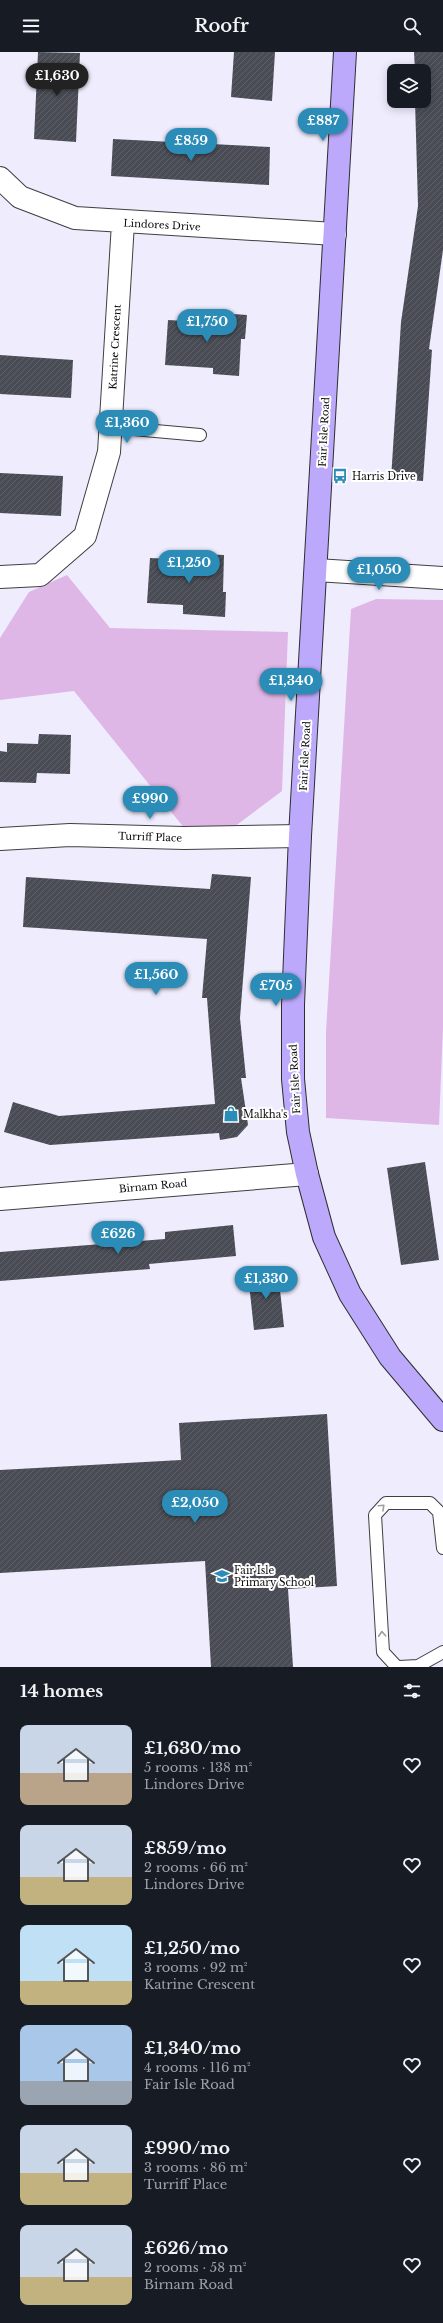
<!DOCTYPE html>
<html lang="en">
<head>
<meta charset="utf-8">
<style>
	:root { --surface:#171b24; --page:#20242c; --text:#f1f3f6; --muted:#9ea1a6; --accent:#2a8cb7 }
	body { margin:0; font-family:"Libre Baskerville",serif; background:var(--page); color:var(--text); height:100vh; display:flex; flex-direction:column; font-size:15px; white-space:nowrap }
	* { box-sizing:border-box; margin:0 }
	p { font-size:13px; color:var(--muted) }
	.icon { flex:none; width:22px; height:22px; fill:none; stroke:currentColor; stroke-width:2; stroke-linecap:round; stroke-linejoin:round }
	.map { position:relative; height:1615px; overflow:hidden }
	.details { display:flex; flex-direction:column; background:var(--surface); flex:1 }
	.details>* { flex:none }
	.fabs { position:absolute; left:387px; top:12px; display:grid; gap:8px }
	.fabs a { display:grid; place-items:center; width:44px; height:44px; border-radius:8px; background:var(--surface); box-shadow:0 2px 10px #0003; font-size:20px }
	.price { position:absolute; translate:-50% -34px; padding:0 9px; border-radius:14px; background:var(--accent); color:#fff; font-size:13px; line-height:26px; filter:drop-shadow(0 1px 2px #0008) }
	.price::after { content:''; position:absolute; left:50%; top:24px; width:12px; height:9px; margin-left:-6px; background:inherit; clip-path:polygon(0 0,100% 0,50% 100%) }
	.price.selected { background:#222; color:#fff }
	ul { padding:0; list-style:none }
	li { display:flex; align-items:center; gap:12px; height:100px; padding:0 20px }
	li span { display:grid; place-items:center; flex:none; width:112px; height:80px; border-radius:8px; color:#555 }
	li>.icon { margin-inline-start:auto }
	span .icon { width:48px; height:48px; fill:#fffc; stroke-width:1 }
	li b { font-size:17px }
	h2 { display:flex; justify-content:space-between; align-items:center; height:48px; padding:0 20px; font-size:17px }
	header { display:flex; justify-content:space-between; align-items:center; height:52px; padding:0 20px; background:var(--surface); font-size:18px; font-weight:600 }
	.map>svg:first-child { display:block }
	.grass { fill:#dfb7e7 }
	.building { fill:url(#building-hatch) }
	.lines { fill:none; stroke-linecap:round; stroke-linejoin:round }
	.lane-casing { stroke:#3f3f3f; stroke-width:14 }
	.street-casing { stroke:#3f3f3f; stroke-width:24 }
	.secondary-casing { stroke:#2e2e2e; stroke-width:24 }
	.lane { stroke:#fff; stroke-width:12 }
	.street { stroke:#fff; stroke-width:22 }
	.secondary { stroke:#bda9fc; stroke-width:22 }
	.oneway { stroke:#9e9e9e }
	.labels { text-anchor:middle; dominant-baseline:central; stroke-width:4; stroke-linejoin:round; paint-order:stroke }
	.street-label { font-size:10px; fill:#0c0c0c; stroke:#fff }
	.poi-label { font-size:10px; fill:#0c0c0c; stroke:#fff; text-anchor:start }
</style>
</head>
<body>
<header><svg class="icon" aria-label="menu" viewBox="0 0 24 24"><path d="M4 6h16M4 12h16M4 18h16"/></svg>Roofr<svg class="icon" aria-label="search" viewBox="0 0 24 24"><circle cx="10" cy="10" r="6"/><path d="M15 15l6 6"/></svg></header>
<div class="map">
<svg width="443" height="1615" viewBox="0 0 443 1615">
	<defs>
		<pattern id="building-hatch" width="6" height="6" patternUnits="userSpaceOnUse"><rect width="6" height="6" fill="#494c54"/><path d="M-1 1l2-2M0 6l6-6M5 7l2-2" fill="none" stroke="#5f6168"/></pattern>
	</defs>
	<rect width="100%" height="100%" fill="#efecfe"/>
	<path class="grass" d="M 67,523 L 110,576 L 288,580 L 282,739 L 230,778 L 185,777 L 74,639 L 0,648 L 0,586 L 29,540 Z
		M 376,547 L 443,548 L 443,976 L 439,1073 L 326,1066 L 326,980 L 351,557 Z"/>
	<path class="building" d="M 38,0 L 80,1 L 76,90 L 34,87 Z
		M 234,0 L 275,0 L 272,49 L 231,45 Z
		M 414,0 L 443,0 L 443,198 L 429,297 L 432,298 L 423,429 L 391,427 L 401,270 L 418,154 L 415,49 L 424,49 L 424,19 L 415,19 Z
		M 113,87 L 270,95 L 269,133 L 111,124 Z
		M 205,260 L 247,263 L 245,287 L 241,287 L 239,324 L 213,322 L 213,316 L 165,313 L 168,268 L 204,270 Z
		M 0,303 L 73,308 L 71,346 L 0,342 Z
		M 0,421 L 63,424 L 61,464 L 0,461 Z
		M 198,502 L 224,503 L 223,540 L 226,540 L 225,565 L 183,562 L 183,553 L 147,551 L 150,506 L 198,508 Z
		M 39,682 L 71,683 L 70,722 L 37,721 L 36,731 L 0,730 L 0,699 L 7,700 L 7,691 L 38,692 Z
		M 212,822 L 251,825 L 240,966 L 246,1026 L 241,1026 L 248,1073 L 237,1085 L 220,1088 L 219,1081 L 50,1093 L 4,1080 L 13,1050 L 59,1064 L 215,1052 L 207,946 L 202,946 L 207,887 L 23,875 L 26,825 L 210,837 Z
		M 425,1110 L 439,1208 L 401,1213 L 387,1116 Z
		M 233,1173 L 236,1204 L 149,1212 L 150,1217 L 0,1229 L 0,1200 L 165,1187 L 165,1180 Z
		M 278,1219 L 284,1275 L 254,1278 L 248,1222 Z
		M 327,1362 L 337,1534 L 288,1537 L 293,1615 L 211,1615 L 205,1509 L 0,1521 L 0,1418 L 181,1408 L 179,1371 Z"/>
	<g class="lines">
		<g class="lane-casing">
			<path id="lane" d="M 111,375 L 200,383
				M 397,1615 L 383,1600 L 375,1463 L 386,1451 L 430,1451 L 439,1460 L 443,1496
				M 399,1615 L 418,1614 L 443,1600"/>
		</g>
		<g class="street-casing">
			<path id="street" d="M 0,126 L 20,145 L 75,166 L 335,182
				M 316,518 L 443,526
				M 0,525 L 40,523 L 85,484 L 109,400 L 123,171
				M 0,787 L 70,783 L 184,786 L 300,784
				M 0,1147 L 307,1122"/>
		</g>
		<g class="secondary-casing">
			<path id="secondary" d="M 345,0 L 300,784 L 293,953 L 293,1027 L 298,1080 L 307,1122 L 324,1185 L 350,1242 L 390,1305 L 443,1368"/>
		</g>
		<use href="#lane" class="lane"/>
		<use href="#street" class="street"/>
		<use href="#secondary" class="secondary"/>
	</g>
	<defs><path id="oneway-chevron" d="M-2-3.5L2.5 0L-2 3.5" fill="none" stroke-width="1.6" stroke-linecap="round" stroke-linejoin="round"/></defs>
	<g class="oneway">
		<use href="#oneway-chevron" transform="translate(382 1455) rotate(-43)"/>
		<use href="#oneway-chevron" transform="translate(382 1582) rotate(-93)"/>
	</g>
	<defs>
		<g id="bus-bare" transform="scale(1.2)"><path d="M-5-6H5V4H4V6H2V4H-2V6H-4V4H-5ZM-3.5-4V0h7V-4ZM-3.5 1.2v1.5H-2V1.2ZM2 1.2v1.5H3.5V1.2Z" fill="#2a8cb7" stroke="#fff" stroke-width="2.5" paint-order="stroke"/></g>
		<g id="shop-bare" transform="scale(1.2)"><path d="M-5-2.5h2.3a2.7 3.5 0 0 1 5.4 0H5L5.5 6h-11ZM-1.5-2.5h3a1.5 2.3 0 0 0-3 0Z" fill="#2a8cb7" stroke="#fff" stroke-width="2.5" paint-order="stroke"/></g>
		<g id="school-bare" transform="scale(1.2)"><path d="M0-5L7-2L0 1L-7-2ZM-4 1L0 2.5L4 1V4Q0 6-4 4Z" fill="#2a8cb7" stroke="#fff" stroke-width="2.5" paint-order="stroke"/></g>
	</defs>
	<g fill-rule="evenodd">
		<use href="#bus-bare" x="340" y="424"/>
		<use href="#shop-bare" x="231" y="1062"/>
		<use href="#school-bare" x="222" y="1524"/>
	</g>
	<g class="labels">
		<g class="street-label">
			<text transform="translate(162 173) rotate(3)">Lindores Drive</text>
			<text transform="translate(115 295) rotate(-87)">Katrine Crescent</text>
			<text transform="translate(324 380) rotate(-87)">Fair Isle Road</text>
			<text transform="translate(305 704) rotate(-87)">Fair Isle Road</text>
			<text transform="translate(150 785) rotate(2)">Turriff Place</text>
			<text transform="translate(295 1027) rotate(-93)">Fair Isle Road</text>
			<text transform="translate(153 1134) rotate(-5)">Birnam Road</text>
		</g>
		<g class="poi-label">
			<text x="352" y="424">Harris Drive</text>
			<text x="243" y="1062">Malkha's</text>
			<text x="234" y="1518">Fair Isle<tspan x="234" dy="12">Primary School</tspan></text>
		</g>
	</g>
</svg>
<div class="fabs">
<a><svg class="icon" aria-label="layers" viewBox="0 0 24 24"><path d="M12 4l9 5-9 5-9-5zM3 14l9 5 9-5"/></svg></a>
</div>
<b class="price selected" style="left:57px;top:45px">£1,630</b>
<b class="price" style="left:323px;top:90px">£887</b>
<b class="price" style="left:191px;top:110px">£859</b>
<b class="price" style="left:207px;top:291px">£1,750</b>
<b class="price" style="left:127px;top:392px">£1,360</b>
<b class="price" style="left:189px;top:532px">£1,250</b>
<b class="price" style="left:379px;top:539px">£1,050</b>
<b class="price" style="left:291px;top:650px">£1,340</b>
<b class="price" style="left:150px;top:768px">£990</b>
<b class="price" style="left:156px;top:944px">£1,560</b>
<b class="price" style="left:276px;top:955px">£705</b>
<b class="price" style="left:118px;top:1203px">£626</b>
<b class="price" style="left:266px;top:1248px">£1,330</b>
<b class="price" style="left:195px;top:1472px">£2,050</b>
</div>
<section class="details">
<h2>14 homes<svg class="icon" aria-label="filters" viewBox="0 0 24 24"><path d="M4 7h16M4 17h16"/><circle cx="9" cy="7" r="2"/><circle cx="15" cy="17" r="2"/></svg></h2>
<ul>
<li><span style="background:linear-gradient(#c9d6e8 60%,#b9a48a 0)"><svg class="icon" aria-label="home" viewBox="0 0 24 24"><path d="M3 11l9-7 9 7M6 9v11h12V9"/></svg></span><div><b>£1,630/mo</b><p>5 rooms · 138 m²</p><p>Lindores Drive</p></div><svg class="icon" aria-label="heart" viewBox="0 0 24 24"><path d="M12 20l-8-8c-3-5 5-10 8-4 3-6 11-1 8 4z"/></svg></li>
<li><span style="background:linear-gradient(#c9d6e8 65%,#c2b280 0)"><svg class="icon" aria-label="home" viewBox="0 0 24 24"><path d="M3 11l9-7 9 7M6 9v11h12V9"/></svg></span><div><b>£859/mo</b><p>2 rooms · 66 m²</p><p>Lindores Drive</p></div><svg class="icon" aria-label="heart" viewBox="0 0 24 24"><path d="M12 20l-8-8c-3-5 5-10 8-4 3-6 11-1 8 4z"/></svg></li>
<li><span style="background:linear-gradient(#bfe0f5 70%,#c2b280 0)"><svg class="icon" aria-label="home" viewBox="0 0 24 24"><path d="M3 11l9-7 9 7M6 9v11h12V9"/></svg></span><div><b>£1,250/mo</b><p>3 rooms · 92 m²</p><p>Katrine Crescent</p></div><svg class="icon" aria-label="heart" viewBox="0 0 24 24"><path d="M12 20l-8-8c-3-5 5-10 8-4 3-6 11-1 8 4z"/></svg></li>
<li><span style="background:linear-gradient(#a9c7e8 70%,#9aa5b1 0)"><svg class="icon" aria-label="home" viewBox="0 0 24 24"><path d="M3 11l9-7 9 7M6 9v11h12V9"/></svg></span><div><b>£1,340/mo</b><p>4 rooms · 116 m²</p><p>Fair Isle Road</p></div><svg class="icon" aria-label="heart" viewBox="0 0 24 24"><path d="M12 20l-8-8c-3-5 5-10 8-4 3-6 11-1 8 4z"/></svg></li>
<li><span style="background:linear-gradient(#c9d6e8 60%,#c2b280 0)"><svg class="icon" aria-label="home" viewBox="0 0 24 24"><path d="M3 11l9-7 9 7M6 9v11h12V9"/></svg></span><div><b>£990/mo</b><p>3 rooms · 86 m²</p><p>Turriff Place</p></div><svg class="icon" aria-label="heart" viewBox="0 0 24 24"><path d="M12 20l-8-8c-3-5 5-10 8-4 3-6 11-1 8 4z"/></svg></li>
<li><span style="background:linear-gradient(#c9d6e8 65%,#c2b280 0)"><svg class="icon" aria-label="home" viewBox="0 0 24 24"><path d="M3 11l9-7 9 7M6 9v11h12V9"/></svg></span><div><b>£626/mo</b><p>2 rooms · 58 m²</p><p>Birnam Road</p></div><svg class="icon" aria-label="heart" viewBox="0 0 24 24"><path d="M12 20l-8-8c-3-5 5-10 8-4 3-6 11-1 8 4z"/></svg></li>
</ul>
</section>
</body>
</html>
